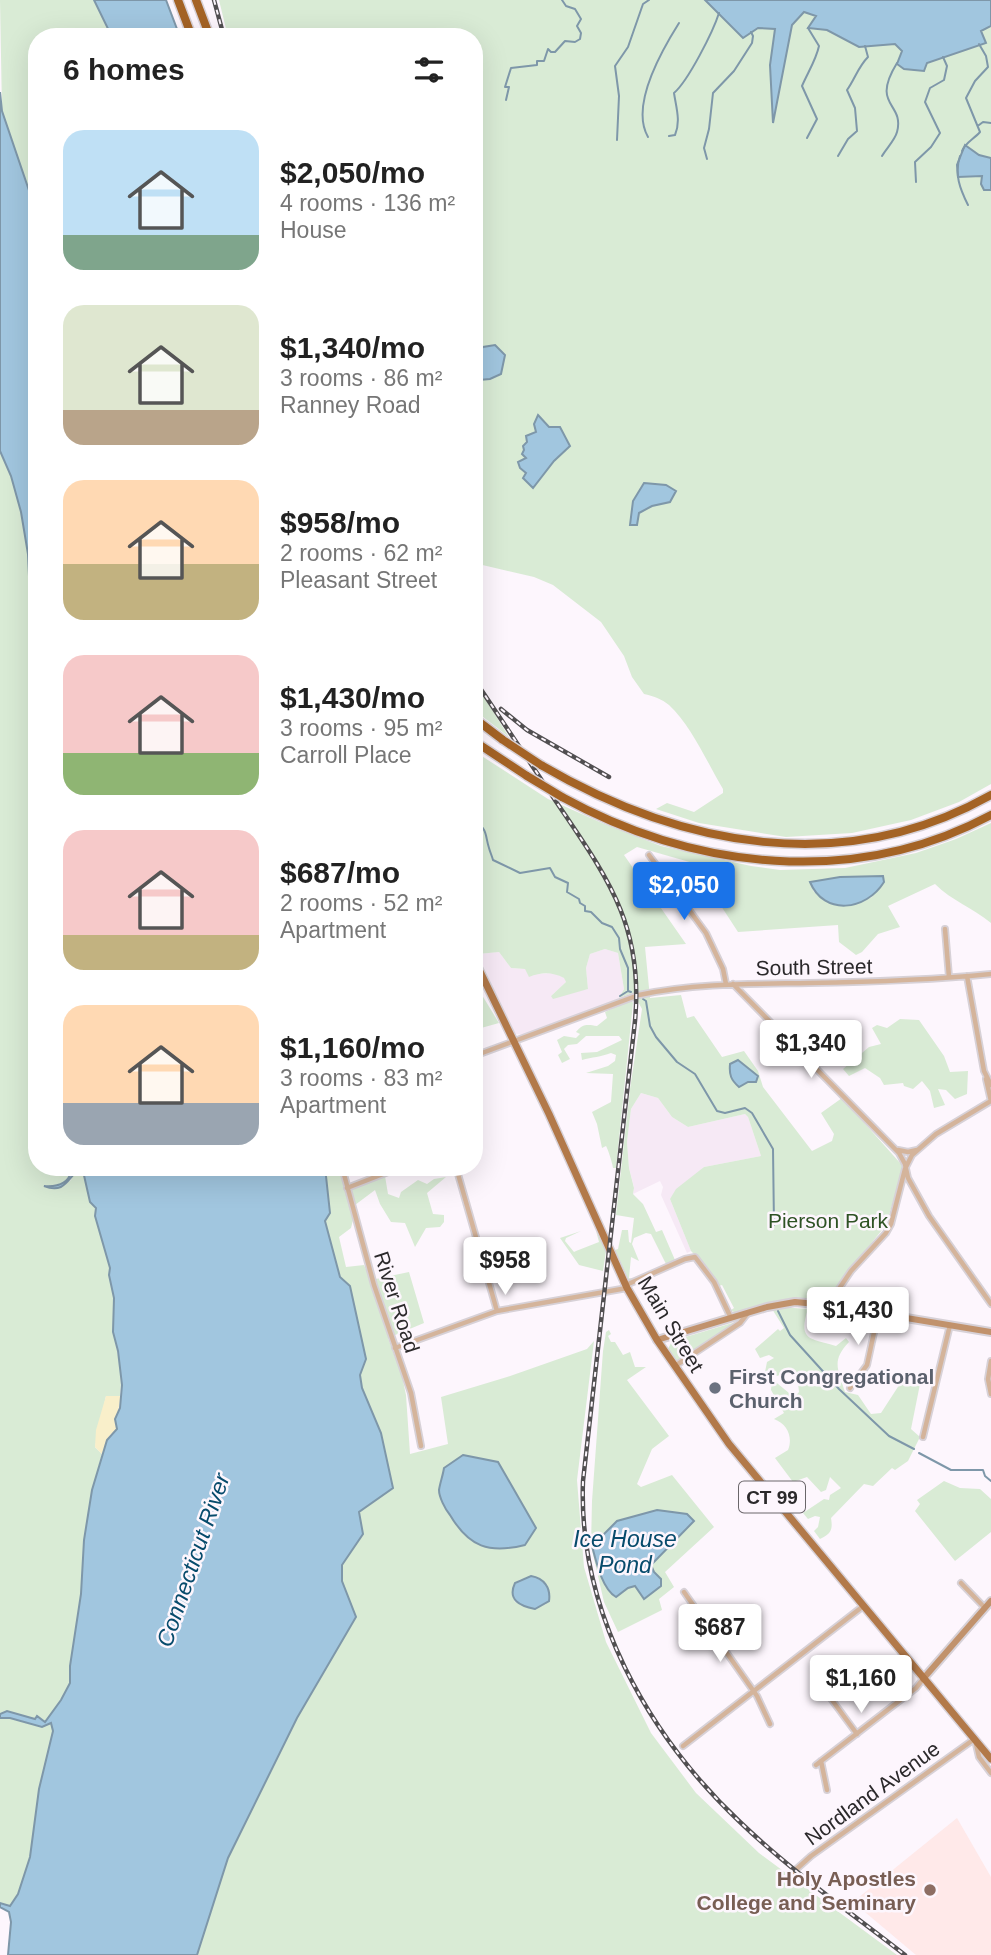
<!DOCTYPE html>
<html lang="en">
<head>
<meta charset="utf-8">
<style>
	:root { --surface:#fff; --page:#f2f2f2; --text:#222; --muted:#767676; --accent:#1a73e8 }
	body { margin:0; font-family:Arial,sans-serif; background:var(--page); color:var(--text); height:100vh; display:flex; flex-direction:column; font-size:26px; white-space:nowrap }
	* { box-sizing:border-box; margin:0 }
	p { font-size:23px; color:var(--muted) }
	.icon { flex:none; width:38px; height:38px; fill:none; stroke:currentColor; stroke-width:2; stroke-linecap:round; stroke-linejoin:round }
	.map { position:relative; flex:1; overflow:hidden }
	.drawer { position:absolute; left:28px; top:28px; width:455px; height:1148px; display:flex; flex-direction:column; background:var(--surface); border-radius:28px; box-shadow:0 7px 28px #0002 }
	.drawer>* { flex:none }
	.price { position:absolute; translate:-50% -60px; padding:0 16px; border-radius:7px; background:#fff; color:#222; font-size:23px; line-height:46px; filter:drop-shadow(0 2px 4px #0008) }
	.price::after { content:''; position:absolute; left:50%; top:42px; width:21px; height:16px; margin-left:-10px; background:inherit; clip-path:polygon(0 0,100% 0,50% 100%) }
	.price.current { background:var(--accent); color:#fff }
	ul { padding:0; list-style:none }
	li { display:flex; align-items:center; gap:21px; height:175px; padding:0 35px }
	li span { display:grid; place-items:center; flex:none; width:196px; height:140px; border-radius:21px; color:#555 }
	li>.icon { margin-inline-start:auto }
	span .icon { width:84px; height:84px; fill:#fffc; stroke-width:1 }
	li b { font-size:30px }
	h2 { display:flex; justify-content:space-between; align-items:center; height:84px; padding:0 35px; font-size:30px }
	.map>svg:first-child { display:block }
	.built { fill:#f6e9f5 }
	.education { fill:#ffe9e9 }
	.green { fill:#d9ebd5; fill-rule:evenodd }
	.sand { fill:#f9efca }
	.water { fill:#a1c6df; stroke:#7e97a9; stroke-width:2 }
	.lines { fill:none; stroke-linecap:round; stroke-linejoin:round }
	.stream { stroke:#7e97a9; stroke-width:2 }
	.street-casing { stroke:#d7d1d7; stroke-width:8 }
	.secondary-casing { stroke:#d7d1d7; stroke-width:10 }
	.primary-casing { stroke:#d7d1d7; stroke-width:10 }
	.highway-casing { stroke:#d7d1d7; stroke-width:11 }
	.street { stroke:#d4b49b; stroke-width:4.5 }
	.secondary { stroke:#c1926c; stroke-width:6 }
	.primary { stroke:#b27949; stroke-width:7 }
	.highway { stroke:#a46325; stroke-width:8 }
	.rail-casing { stroke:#514f51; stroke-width:4.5 }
	.rail { stroke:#fdf6fd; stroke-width:2; stroke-dasharray:5; stroke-linecap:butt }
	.highway-bridge-casing { stroke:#d7d1d7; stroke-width:11; stroke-linecap:butt }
	.highway-bridge { stroke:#a46325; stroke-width:8 }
	.worship-dot { fill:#6b7280; stroke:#fdf6fd; stroke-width:2.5 }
	.education-dot { fill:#8d6e63; stroke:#fdf6fd; stroke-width:2.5 }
	.labels { text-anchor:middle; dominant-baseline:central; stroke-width:5; stroke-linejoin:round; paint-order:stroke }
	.shield { fill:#fdf6fd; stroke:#6a666a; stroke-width:2 }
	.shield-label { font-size:19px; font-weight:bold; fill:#2b292b }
	.street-label { font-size:21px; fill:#2b292b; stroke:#fdf6fd }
	.park-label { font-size:21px; fill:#2e5224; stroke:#fdf6fd }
	.worship-label { font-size:21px; font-weight:bold; fill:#5b616d; stroke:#fdf6fd; text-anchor:start }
	.education-label { font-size:21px; font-weight:bold; fill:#785e54; stroke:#fdf6fd; text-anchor:end }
	.water-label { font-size:23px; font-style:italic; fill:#074b6c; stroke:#fdf6fd }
</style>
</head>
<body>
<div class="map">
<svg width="991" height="1955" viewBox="0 0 991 1955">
	<rect width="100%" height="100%" fill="#fdf6fd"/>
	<path class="built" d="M 605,949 L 618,953 L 624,989 L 619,998 L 595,1009 L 524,1035 L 516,1034 L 511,1028 L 478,954 L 499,952 L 511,968 L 525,969 L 537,974 L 554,973 L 565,978 L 566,982 L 551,996 L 588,989 L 586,968 L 590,954 Z
		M 641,1093 L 658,1098 L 672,1117 L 688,1127 L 745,1114 L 748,1117 L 761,1156 L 704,1167 L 670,1199 L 691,1251 L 687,1253 L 661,1195 L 663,1187 L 660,1181 L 633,1194 L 634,1187 L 629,1168 L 627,1142 L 631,1109 Z"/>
	<path class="education" d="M 957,1818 L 991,1877 L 991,1955 L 916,1955 L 853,1902 Z"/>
	<path class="green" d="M 0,0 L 94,0 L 112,37 L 37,37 L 37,214 L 2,111 Z
		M 219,0 L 991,0 L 991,158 L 979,155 C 981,165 981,184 984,190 L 991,190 L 991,784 L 959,802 L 911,820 L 852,833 L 786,837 L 699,823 L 656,809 L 667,803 L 694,812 L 723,793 L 723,789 C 708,764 691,725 669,705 C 662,699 653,696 644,694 L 632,677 L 624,656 L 601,622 L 553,585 L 534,577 L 474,563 L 474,376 L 479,380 L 483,347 L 474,359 L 474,37 L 228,37 ZM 536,432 L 570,446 L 554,461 L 533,487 L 527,473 L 518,462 L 526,458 C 524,447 526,438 536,432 Z
		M 0,451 L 11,476 L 21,512 L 28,554 L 30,598 L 37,622 L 37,1167 L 78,1167 L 71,1172 L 69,1181 L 51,1187 C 59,1190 65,1184 71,1180 C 73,1173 75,1171 81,1168 L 83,1171 L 90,1202 L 96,1208 L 95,1216 L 110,1269 C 108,1276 113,1287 113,1296 C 114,1309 112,1322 114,1335 C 118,1355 123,1376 120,1396 L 106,1396 L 95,1447 L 102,1454 L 92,1490 L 84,1540 L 81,1594 L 70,1666 L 70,1683 L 61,1700 L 45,1722 L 38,1716 L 35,1719 L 7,1711 L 0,1714 Z
		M 474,681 L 509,737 L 474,710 Z
		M 474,751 L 548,799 L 602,823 L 661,846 L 751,866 L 780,870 L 845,868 L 916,853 L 956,839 L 991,823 L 991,923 C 973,908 952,901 935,884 L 888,906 L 900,927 L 878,934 L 862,952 L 856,955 L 839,942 L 838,925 L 738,932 L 693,863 L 637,847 L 624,855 L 686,944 L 645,947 L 650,998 L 681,995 L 687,1018 L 694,1016 L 722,1057 L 744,1051 L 758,1071 L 763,1087 L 812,1151 L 832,1141 L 834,1134 L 821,1113 L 842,1098 L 901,1164 L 903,1169 L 886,1225 L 825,1301 L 789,1300 L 735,1313 L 731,1310 L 734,1308 L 722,1285 L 719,1286 L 706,1266 L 691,1251 L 670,1199 L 676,1189 L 704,1167 L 761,1156 L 748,1117 L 745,1114 L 688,1127 L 672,1117 L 658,1098 L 641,1093 L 631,1109 L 627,1142 L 629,1168 L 634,1188 L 633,1194 L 643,1204 L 656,1232 L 662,1230 L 675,1260 L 666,1264 L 651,1234 L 646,1233 L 634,1238 L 632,1244 L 639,1261 L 631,1257 L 629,1278 L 634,1279 L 629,1281 L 615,1250 L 618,1249 L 622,1230 L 628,1230 L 629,1242 L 631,1243 L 634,1218 L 616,1215 L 630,1089 L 642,1009 L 633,993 L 619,998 L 624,989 L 618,953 L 605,949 L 590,954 L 586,968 L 588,989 L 553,999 L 551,996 L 566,982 L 564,978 C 552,972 542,972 529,977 L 525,969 L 511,968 L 499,952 L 478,954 L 474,946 ZM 883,876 L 872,897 L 853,905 L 814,892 L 810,882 L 840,877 Z
		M 474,982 L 499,1023 L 474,1030 Z
		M 631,1000 L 633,1003 L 616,1168 L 613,1168 C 613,1165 608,1149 606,1146 L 602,1148 L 597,1124 L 592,1112 L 611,1102 L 613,1074 L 586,1073 L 608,1066 L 615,1061 L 616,1055 L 611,1053 C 601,1057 592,1057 582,1060 L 581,1053 L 597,1052 L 622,1040 L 619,1036 L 586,1036 L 577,1044 L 568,1045 L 564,1049 L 570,1059 L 562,1063 L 558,1055 L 562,1052 L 557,1040 L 564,1036 L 576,1038 L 580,1034 L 576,1032 C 582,1024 587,1024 597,1026 L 607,1018 L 605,1012 Z
		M 900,1019 L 919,1020 L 944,1056 L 950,1072 L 968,1071 L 967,1094 L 955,1099 L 946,1090 L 938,1089 L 945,1105 L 934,1108 L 930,1091 L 922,1081 L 913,1089 L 904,1086 L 903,1083 L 884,1085 L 880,1078 L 865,1068 L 849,1076 L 843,1069 L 869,1047 L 881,1044 L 872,1028 L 877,1025 L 887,1028 Z
		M 325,1167 L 339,1167 L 353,1220 L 351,1228 L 339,1237 L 346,1267 L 364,1265 L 371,1280 L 409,1272 L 424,1323 L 388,1338 L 402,1376 L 406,1395 L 410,1454 L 448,1444 L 441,1397 L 507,1377 L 587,1349 L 594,1341 L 577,1480 L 584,1567 L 606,1642 L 651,1733 L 696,1793 L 759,1853 L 897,1955 L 197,1955 L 228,1858 L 297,1718 L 356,1617 L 342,1581 L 342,1565 L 363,1535 L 359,1512 L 374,1500 L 381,1433 L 362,1388 L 360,1375 L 366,1359 L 350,1286 L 340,1277 L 325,1220 ZM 463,1455 L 498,1462 L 536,1528 L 444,1468 ZM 531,1576 L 539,1578 L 546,1604 L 535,1609 L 515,1602 L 512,1594 L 519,1580 Z
		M 385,1176 L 388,1194 L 399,1198 L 401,1192 L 418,1180 L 427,1184 L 434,1179 L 446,1177 L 427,1193 L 433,1214 L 444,1215 L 444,1222 L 440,1227 L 426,1228 L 415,1247 L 405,1223 L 391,1222 L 380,1204 L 375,1190 L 355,1205 L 350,1190 Z
		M 581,1231 L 566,1238 L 565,1241 L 574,1252 L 576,1251 L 599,1242 L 596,1231 L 606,1251 L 603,1271 L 579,1265 L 560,1238 Z
		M 780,1307 L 808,1309 C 797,1342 812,1338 836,1346 L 846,1338 L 849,1342 C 831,1361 838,1369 845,1392 L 858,1395 L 871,1414 L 881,1413 L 905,1376 L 920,1384 L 911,1429 L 920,1437 L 908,1461 L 895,1470 L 892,1468 L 873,1486 L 864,1484 L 831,1518 C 833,1530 831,1534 820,1539 L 814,1531 L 818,1527 L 820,1517 L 815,1516 L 808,1519 L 803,1513 L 824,1499 L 829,1500 L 830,1495 L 841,1488 L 830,1477 L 826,1490 L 821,1492 L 807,1477 L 793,1482 L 775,1458 L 788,1450 C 793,1438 788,1424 774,1419 L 784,1413 L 771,1390 L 772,1379 L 789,1393 L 791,1401 L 799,1392 L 797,1374 L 784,1374 L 773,1377 L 773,1369 L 765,1372 L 767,1362 L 774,1358 L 769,1355 L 760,1358 L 755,1349 L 778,1329 L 780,1331 L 784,1328 L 772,1309 Z
		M 739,1321 L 677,1361 L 668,1349 L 672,1341 Z
		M 609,1330 L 611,1334 L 608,1336 L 611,1342 L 615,1342 L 623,1355 L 630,1352 L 635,1367 L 646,1367 L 627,1380 L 669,1436 L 652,1449 L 637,1484 L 641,1487 L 672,1475 L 714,1527 L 665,1572 L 674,1587 L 659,1599 L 662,1610 L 618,1632 L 604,1602 L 591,1546 L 592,1501 L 603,1351 L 606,1332 ZM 617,1521 L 661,1554 L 651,1565 L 654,1572 L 639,1590 L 635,1586 L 628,1588 L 592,1546 Z
		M 944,1481 L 960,1488 L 980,1489 L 991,1499 L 991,1532 L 955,1561 L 915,1511 L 920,1504 L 917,1500 Z
		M 6,1717 L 42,1727 L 51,1723 L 53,1727 L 52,1738 L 39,1789 L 30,1857 L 18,1894 L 10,1907 L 0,1903 L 0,1718 Z"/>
	<path class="sand" d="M 106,1396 L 120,1396 C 121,1408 113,1418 118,1429 L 110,1435 L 102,1454 L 95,1447 L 96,1430 Z"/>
	<path class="water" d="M 94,0 L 166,0 L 180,37 L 112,37 Z
		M 705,0 L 991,0 L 991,26 L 981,31 L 986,43 L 927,63 L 924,71 L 904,69 L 897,64 L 902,51 L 895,44 L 859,47 L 827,30 L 808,28 L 816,16 L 804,12 L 792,25 L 773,123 L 770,65 L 775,29 L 758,28 L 743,38 Z
		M 0,92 L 2,111 L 37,214 L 37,622 L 30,598 L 28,554 L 21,512 L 11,476 L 0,451 Z
		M 965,145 L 979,155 L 991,158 L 991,190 L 984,190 L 981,184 L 982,176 L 958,177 L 957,165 Z
		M 495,345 L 505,355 L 501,374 L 490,379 L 479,380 L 474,376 L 474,359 L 483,347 Z
		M 538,415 L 549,427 L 560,427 L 570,446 L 554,461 L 533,488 L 523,478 L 526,473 L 520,468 L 518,462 L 526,458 L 522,454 L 524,450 L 523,446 L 527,442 L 526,436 L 536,432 L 534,424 Z
		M 644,483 L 666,485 L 676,491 L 670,502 L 652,506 L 639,513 L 637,525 L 630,525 L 633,501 Z
		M 883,876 L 884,882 C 866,911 824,916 810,882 L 840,877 Z
		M 738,1060 L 758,1076 L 756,1082 L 748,1082 L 739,1087 C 731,1080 729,1075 730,1064 Z
		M 78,1167 L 325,1167 L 330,1213 L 325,1221 L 340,1277 L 350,1286 L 366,1359 L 360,1375 L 362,1388 L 381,1433 L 393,1488 L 359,1512 L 363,1534 L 342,1565 L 342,1581 L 356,1617 L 297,1718 L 228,1858 L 197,1955 L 8,1955 L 11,1922 L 9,1912 L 0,1907 L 0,1903 L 10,1906 L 18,1894 L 30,1857 L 39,1789 L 53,1731 L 51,1723 L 42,1727 L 10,1718 L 0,1718 L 0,1714 L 7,1711 L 35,1719 L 37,1716 L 45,1722 L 61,1700 L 70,1683 L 70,1666 L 81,1594 L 84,1540 L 92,1490 L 107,1440 L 117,1429 L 115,1419 L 120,1408 L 122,1385 L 118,1351 L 113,1332 L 114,1298 L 109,1275 L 110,1268 L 95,1216 L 96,1208 L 90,1202 L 83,1171 L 81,1168 C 68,1176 66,1195 44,1186 C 57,1187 68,1184 71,1172 Z
		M 463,1455 L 498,1462 L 536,1528 L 525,1545 C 489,1554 469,1547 450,1515 C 445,1509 439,1497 439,1490 C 440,1483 443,1475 444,1468 Z
		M 657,1510 L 687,1514 L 694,1521 L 651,1565 L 654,1572 L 661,1579 L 661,1586 L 644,1599 L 635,1586 L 628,1588 L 616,1597 C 602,1589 596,1561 592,1546 L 617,1521 Z
		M 531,1576 C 544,1578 551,1588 549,1601 L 535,1609 C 520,1606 507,1600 515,1583 Z"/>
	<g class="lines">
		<path class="stream" d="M 506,100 L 509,87 L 505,87 L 511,68 L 537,65 L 537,61 L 544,61 L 548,49 L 551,52 L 555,52 L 565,41 L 575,42 L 580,39 L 581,33 L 577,26 L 581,19 L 575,9 L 566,6 L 562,0
			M 979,125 L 983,122 L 991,123
			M 669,136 L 675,135 C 681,121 676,107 674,93 C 688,81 713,32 719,13
			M 648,137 C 630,106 662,50 679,23
			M 807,138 L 817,119 L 802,86 C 808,72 816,60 819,46 L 808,28
			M 617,140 L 619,96 L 615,66 L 628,47 L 643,4 L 649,0
			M 962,151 C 965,143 974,139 980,132 L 966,98 L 975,81 L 988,67 L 986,56 L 979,44
			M 838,156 L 848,139 L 857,131 L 855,108 L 847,90 C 855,79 858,67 868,57 L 865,46
			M 882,156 C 886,149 895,140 897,132 C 905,102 870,107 897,63
			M 960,156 C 954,174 960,189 968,205
			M 707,159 L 704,148 L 709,129 L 713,93 L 734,71 L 752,43 L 753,36 L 751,32
			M 916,182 L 915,162 L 931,147 L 940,133 L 925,102 L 930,88 L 944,80 L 947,66 L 943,57
			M 474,822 C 488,828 485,836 489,848 C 490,852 492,856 493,860 L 520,873 L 550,868 L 555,877 L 568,883 L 567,892 L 579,899 L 580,903 L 585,906 L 585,911 L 591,912 L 602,923 L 612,927 L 619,938 L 620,949 L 628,968 L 628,991
			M 620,996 L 628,991 L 631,992
			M 643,999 L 646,1001 L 650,1026 L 656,1037 L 677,1062 L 695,1074 L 717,1111 L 725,1113 L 745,1108 L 752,1113 L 773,1149 L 774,1225
			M 778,1311 L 790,1335 L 839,1389 L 889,1436 L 914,1449
			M 919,1453 L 951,1470 L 983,1470 L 985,1476 L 991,1481"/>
		<g class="street-casing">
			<path id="street" d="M 649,855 L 706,933 L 723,969 L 726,984
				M 945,929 L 949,977
				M 967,976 L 984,1071 L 991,1085
				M 733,984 L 899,1153 L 905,1164 L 908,1178 L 929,1216 L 991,1304
				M 639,995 C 695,983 752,984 809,983 C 870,982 931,980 991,974
				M 474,1056 L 636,996
				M 986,1079 L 991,1101
				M 898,1150 L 908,1152 L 917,1150
				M 342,1167 L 374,1285 L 411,1393 L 421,1446
				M 456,1167 L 497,1311
				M 347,1188 L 401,1167
				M 626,1285 L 685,1259 L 695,1257 L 714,1282 L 731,1318
				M 828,1305 L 851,1271 L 886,1233 L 891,1224 L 905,1169 L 912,1155 L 936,1134 L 991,1101
				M 395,1348 L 497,1311 L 627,1288
				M 991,1361 L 988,1379 L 991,1394
				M 675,1366 L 740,1323 L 747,1314
				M 850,1388 L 867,1365 L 878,1314
				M 923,1437 L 950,1325
				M 961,1583 L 985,1608
				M 684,1592 L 757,1696 L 770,1724
				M 829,1696 L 857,1734
				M 976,1744 L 979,1757 L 991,1773
				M 683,1746 L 862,1607
				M 821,1761 L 827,1790
				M 816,1765 L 916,1688 L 923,1679
				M 791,1874 L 811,1856 L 973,1740"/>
		</g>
		<g class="secondary-casing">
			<path id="secondary" d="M 657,1340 L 767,1307 L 795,1302 L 828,1305 L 991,1332
				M 923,1679 L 991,1601"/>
		</g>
		<g class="primary-casing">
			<path id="primary" d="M 474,959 L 549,1114 L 627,1288 L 657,1340 L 729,1444 L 991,1759"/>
		</g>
		<g class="highway-casing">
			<path id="highway" d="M 178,0 L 192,37
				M 196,0 L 210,37
				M 474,718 L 503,740
				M 474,741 L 527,776
				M 541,765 C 681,847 844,878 991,795
				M 562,797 C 695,870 855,888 991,815"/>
		</g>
		<use href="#street" class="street"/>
		<use href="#secondary" class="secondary"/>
		<use href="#primary" class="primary"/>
		<use href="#highway" class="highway"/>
		<g class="rail-casing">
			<path id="rail" d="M 214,0 L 224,37
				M 474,679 C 501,719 528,759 555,800 C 606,876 644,924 635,1021 L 583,1481 C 578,1611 647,1734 740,1822 C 791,1871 850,1912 905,1955
				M 501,709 L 527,730 L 609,777"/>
		</g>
		<use href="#rail" class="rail"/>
		<g class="highway-bridge-casing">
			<path id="highway-bridge" d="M 503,740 L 541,765
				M 527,776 L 562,797"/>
		</g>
		<use href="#highway-bridge" class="highway-bridge"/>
	</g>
	<circle class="worship-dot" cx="715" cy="1388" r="7"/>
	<circle class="education-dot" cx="930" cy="1890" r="7"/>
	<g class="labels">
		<rect class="shield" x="739" y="1481.5" width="66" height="31" rx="5"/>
		<g class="shield-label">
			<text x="772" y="1497">CT 99</text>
		</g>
		<g class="street-label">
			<text transform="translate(814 967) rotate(-1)">South Street</text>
			<text transform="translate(397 1302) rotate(72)">River Road</text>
			<text transform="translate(671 1324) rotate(59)">Main Street</text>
			<text transform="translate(872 1793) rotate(-36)">Nordland Avenue</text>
		</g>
		<g class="park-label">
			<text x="828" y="1220">Pierson Park</text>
		</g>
		<g class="worship-label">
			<text x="729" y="1376">First Congregational<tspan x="729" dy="24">Church</tspan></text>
		</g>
		<g class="education-label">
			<text x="916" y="1878">Holy Apostles<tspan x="916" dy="24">College and Seminary</tspan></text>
		</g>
		<g class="water-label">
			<text x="625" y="1539">Ice House<tspan x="625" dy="26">Pond</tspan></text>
			<text transform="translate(193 1560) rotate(-71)">Connecticut River</text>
		</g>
	</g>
</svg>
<b class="price current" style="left:684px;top:922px">$2,050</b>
<b class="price" style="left:811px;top:1080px">$1,340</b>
<b class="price" style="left:505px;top:1297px">$958</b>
<b class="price" style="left:858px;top:1347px">$1,430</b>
<b class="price" style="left:720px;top:1664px">$687</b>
<b class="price" style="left:861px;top:1715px">$1,160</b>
<section class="drawer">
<h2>6 homes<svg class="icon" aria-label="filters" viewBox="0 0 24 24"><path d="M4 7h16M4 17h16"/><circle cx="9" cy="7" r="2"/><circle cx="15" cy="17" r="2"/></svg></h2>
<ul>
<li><span style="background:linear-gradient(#bfe0f5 75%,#7fa58c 0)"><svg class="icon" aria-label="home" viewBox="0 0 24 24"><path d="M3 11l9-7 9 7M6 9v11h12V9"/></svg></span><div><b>$2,050/mo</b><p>4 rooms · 136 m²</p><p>House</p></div></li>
<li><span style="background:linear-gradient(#dfe7d0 75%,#b9a48a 0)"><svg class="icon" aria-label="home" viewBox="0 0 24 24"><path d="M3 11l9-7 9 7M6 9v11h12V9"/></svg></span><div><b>$1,340/mo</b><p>3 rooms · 86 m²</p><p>Ranney Road</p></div></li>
<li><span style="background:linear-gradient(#ffd9b3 60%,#c2b280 0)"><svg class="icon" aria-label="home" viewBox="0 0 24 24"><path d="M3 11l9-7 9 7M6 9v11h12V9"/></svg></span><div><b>$958/mo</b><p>2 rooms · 62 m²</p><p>Pleasant Street</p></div></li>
<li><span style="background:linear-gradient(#f6c9c9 70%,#8fb573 0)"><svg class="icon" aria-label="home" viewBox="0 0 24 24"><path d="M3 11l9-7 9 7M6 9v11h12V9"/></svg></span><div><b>$1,430/mo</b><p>3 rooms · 95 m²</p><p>Carroll Place</p></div></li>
<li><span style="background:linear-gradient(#f6c9c9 75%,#c2b280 0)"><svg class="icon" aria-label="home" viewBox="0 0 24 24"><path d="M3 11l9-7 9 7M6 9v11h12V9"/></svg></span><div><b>$687/mo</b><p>2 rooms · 52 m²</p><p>Apartment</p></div></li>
<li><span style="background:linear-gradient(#ffd9b3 70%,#9aa5b1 0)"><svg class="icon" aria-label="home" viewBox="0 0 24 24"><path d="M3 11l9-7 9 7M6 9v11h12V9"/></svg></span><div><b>$1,160/mo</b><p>3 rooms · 83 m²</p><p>Apartment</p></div></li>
</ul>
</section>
</div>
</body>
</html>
